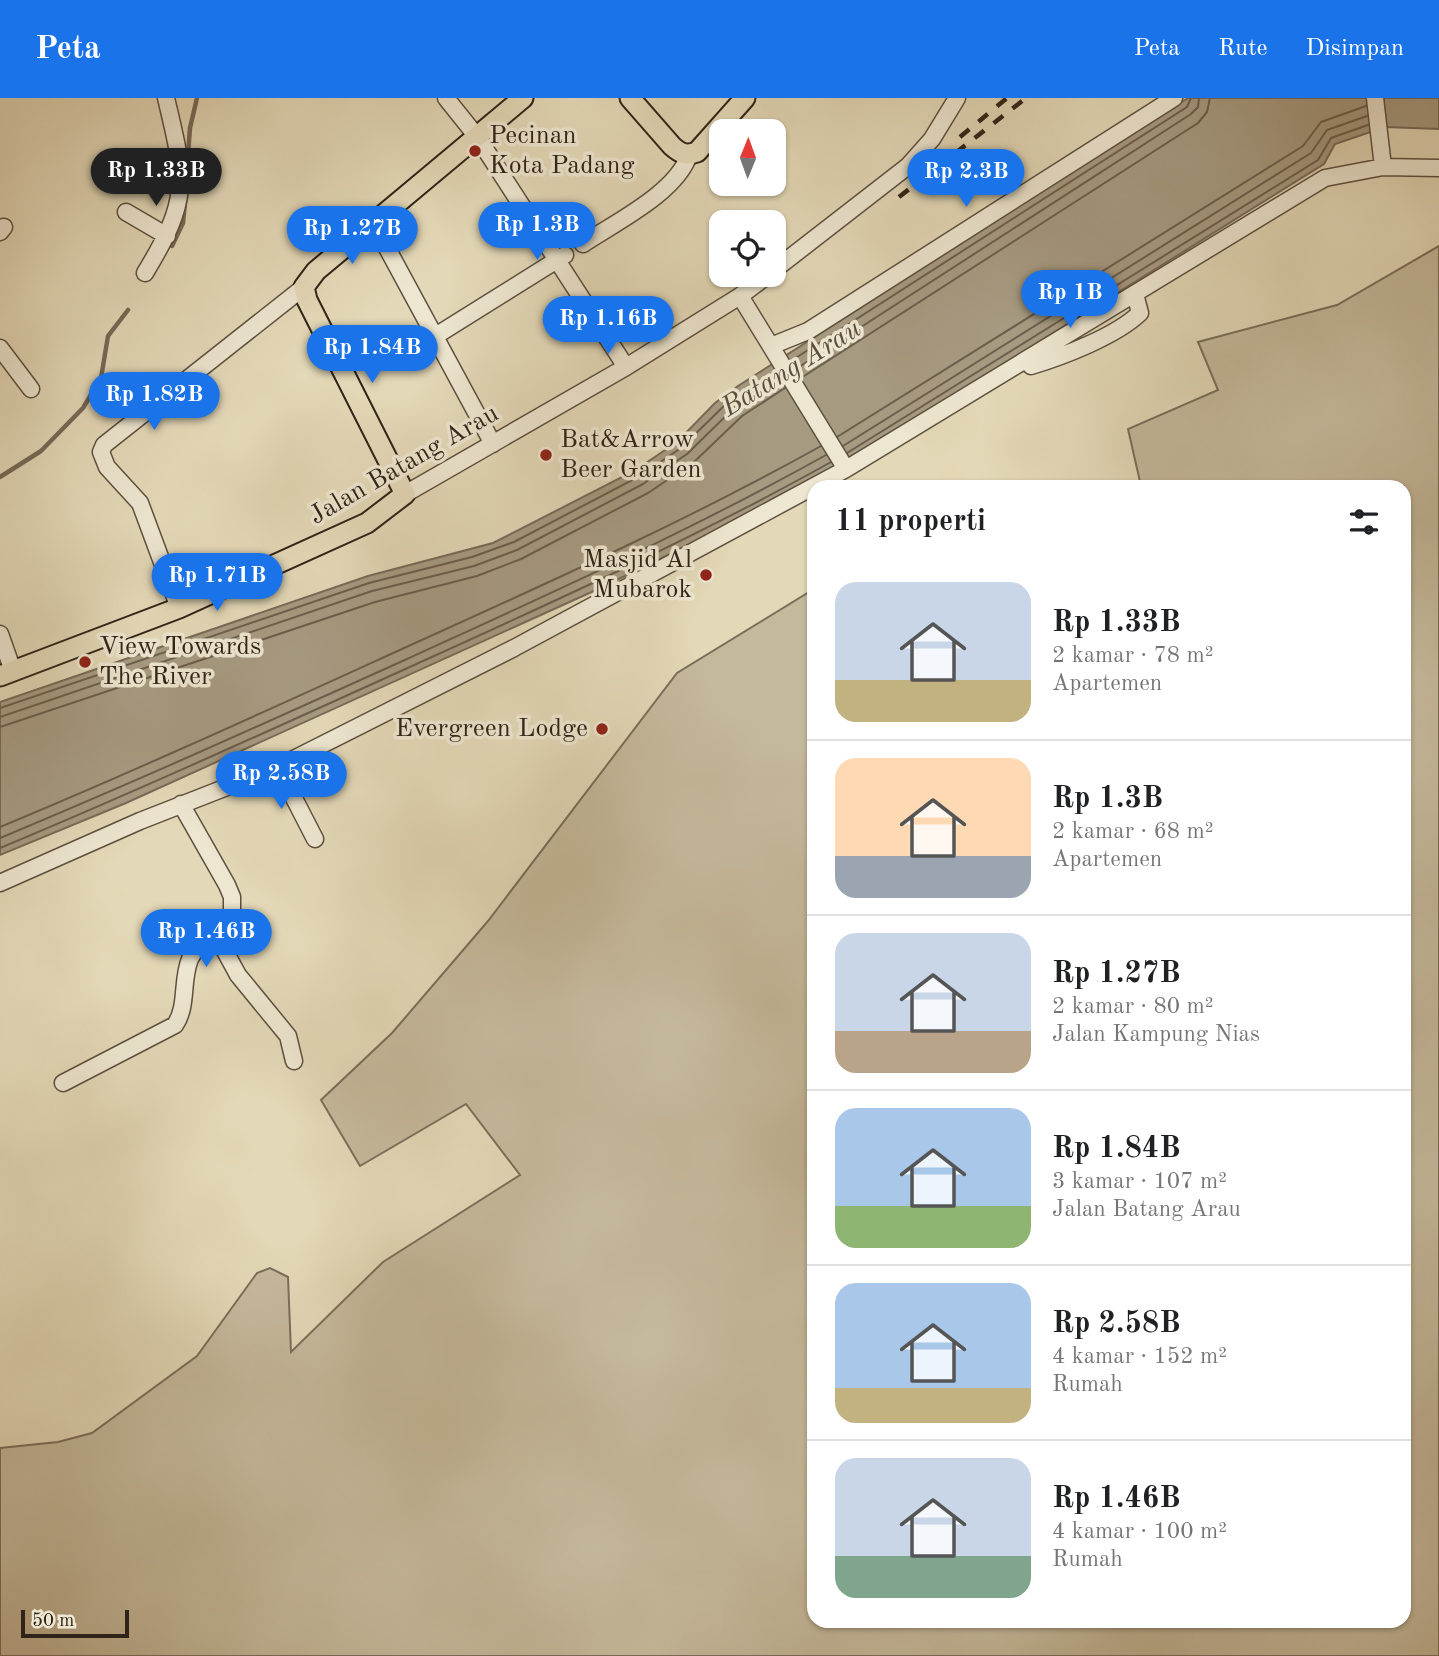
<!DOCTYPE html>
<html lang="id">
<head>
<meta charset="utf-8">
<style>
	:root { --surface:#fff; --page:#f6f6f6; --text:#202124; --muted:#757577; --line:#e0e0e0; --accent:#1a73e8 }
	body { margin:0; font-family:"Old Standard TT",serif; background:var(--page); color:var(--text); height:100vh; display:flex; flex-direction:column; font-size:26px; white-space:nowrap }
	* { box-sizing:border-box; margin:0 }
	p { font-size:23px; color:var(--muted) }
	.icon { flex:none; width:38px; height:38px; fill:none; stroke:currentColor; stroke-width:2; stroke-linecap:round; stroke-linejoin:round }
	.map { position:relative; flex:1; overflow:hidden }
	.details { position:absolute; left:807px; top:382px; width:604px; height:1148px; display:flex; flex-direction:column; background:var(--surface); border-radius:21px; box-shadow:0 2px 5px #0004 }
	.details>* { flex:none }
	.needle { width:46px; rotate:1deg }
	.fabs { position:absolute; left:709px; top:21px; display:grid; gap:14px }
	.fabs a { display:grid; place-items:center; width:77px; height:77px; border-radius:14px; background:var(--surface); box-shadow:0 2px 5px #0004; font-size:35px }
	.scale { position:absolute; left:21px; bottom:18px; width:108px; box-sizing:border-box; padding-left:7px; border:4px solid #302317; border-top:0; font-size:19px; line-height:24px; white-space:nowrap; color:#302317; -webkit-text-stroke:5px #ede6d0; paint-order:stroke }
	.price { position:absolute; translate:-50% -60px; padding:0 16px; border-radius:24px; background:var(--accent); color:#fff; font-size:23px; line-height:46px; filter:drop-shadow(0 2px 4px #0008) }
	.price::after { content:''; position:absolute; left:50%; top:42px; width:21px; height:16px; margin-left:-10px; background:inherit; clip-path:polygon(0 0,100% 0,50% 100%) }
	.price.current { background:#222; color:#fff }
	ul { padding:0; list-style:none }
	li { display:flex; align-items:center; gap:21px; height:175px; padding:0 28px }
	li+li { border-top:2px solid var(--line) }
	li span { display:grid; place-items:center; flex:none; width:196px; height:140px; border-radius:21px; color:#555 }
	li>.icon { margin-inline-start:auto }
	span .icon { width:84px; height:84px; fill:#fffc; stroke-width:1 }
	li b { font-size:30px }
	h2 { display:flex; justify-content:space-between; align-items:center; height:84px; padding:0 28px; font-size:30px }
	header { display:flex; align-items:center; gap:42px; box-sizing:border-box; height:98px; padding:0 35px; background:var(--accent); color:#fff }
	header strong { font-size:33px }
	nav { display:flex; gap:38px; margin-inline-start:auto; font-size:24px }
	.map>svg:first-child { display:block }
	.green { fill:#c5b99c; stroke:#7a6e5a; stroke-width:2 }
	.water { fill:#a69a81; stroke:#776a57; stroke-width:2 }
	.lines { fill:none; stroke-linecap:round; stroke-linejoin:round }
	.shore { stroke:#6b5e4c; stroke-width:2 }
	.stream { stroke:#776a57; stroke-width:4.5 }
	.minor-casing { stroke:#5d503f; stroke-width:19 }
	.major-casing { stroke:#302317; stroke-width:23 }
	.minor { stroke:#ede6d0; stroke-width:16 }
	.major { stroke:#e3d8b7; stroke-width:19 }
	.rail { stroke:#302317; stroke-width:4.5; stroke-dasharray:12 12; stroke-linecap:butt }
	.poi-dot { fill:#8f2418; stroke:#ede6d0; stroke-width:2.5 }
	.labels { text-anchor:middle; dominant-baseline:central; stroke-width:7; stroke-linejoin:round; paint-order:stroke }
	.poi-label { font-size:26px; fill:#302317; stroke:#ede6d0; text-anchor:start }
	.street-label { font-size:26px; fill:#302317; stroke:#ede6d0 }
	.water-label { font-size:28px; font-style:italic; fill:#594d3c; stroke:#ede6d0 }
</style>
</head>
<body>
<header>
<strong>Peta</strong>
<nav><a>Peta</a><a>Rute</a><a>Disimpan</a></nav>
</header>
<div class="map">
<svg width="1439" height="1558" viewBox="0 0 1439 1558">
	<rect width="100%" height="100%" fill="#e3d8b7"/>
	<filter id="stains"><feTurbulence type="fractalNoise" baseFrequency=".00286" numOctaves="4"/><feColorMatrix values="0 0 0 0 .2 0 0 0 0 .09 0 0 0 0 .02 0 0 0 .5 -.17"/></filter>
	<radialGradient id="worn" r=".72"><stop offset=".6" stop-color="#630" stop-opacity="0"/><stop offset="1" stop-color="#630" stop-opacity=".3"/></radialGradient>
	<path class="green" d="M 1439,148 L 1439,1558 L 0,1558 L 0,1350 L 58,1344 L 92,1335 L 197,1258 L 257,1175 L 270,1170 L 288,1179 L 291,1254 L 383,1164 L 520,1077 L 466,1006 L 360,1068 L 321,1002 L 392,935 L 488,823 L 677,575 L 814,491 L 814,1522 L 1404,1522 L 1404,388 L 1141,388 L 1128,331 L 1218,292 L 1198,244 L 1337,207 Z"/>
	<path class="water" d="M 1188,0 L 1439,0 L 1439,31 L 1385,29 L 1335,46 L 1324,66 L 851,361 L 751,417 L 596,492 L 126,705 L 0,757 L 0,604 L 368,478 L 493,445 L 634,373 L 677,344 L 715,305 L 738,288 Z"/>
	<g class="lines">
		<path class="shore" d="M 791,263 L 1187,9 L 1191,0
			M 796,271 L 1191,16 L 1198,9 L 1199,0
			M 801,280 L 1198,25 L 1207,14 L 1210,0
			M 837,339 L 1303,48 L 1321,24 L 1366,8
			M 843,348 L 1311,55 L 1327,32 L 1367,18
			M 847,355 L 1318,62 L 1331,40 L 1368,27
			M 0,610 L 369,485 L 472,459 L 514,444 L 638,379 L 681,350 L 730,302 L 775,274
			M 0,619 L 372,493 L 474,468 L 517,452 L 643,386 L 687,356 L 735,309 L 780,281
			M 0,629 L 375,504 L 477,478 L 521,461 L 648,395 L 694,364 L 742,318 L 785,290
			M 0,729 C 135,673 268,612 402,551 C 543,487 685,424 821,348
			M 0,740 C 137,683 272,622 407,561 C 549,496 690,433 826,357
			M 0,750 C 139,692 275,630 412,568 C 553,504 695,440 831,364"/>
		<path class="stream" d="M 187,69 L 190,30 L 197,0
			M 172,148 L 183,125 L 186,95
			M 0,379 L 41,353 L 83,310 L 101,280 L 108,238 L 128,212"/>
		<g class="minor-casing">
			<path id="minor" d="M 446,0 L 478,40 L 626,269
				M 1375,0 L 1383,69
				M 126,114 L 167,138
				M 373,124 L 493,346
				M 0,134 L 4,129
				M 583,146 C 616,124 676,95 689,57
				M 774,172 L 908,68 L 932,41 L 957,0
				M 145,175 C 190,101 186,83 166,0
				M 740,198 L 846,371
				M 437,237 L 565,157
				M 771,248 L 808,233 L 1174,0
				M 0,250 L 31,291
				M 1031,268 C 1064,258 1116,238 1140,215 L 1135,196
				M 405,396 L 626,269 L 740,198 L 768,177
				M 179,510 L 140,405 L 107,369 L 101,354 L 104,347 L 304,189
				M 0,536 L 13,573
				M 278,669 L 315,741
				M 0,785 L 140,723 L 278,669 L 514,550 L 846,371 L 1325,80 L 1383,69 L 1439,70
				M 213,831 L 238,877 L 288,938 L 294,963
				M 63,985 L 175,927 C 188,908 181,883 190,861 C 200,840 219,833 232,816 L 232,799 L 227,787 L 181,706"/>
		</g>
		<g class="major-casing">
			<path id="major" d="M 630,0 L 672,48 C 681,56 686,58 697,54 L 745,0
				M 0,578 L 179,510 L 367,425 L 405,396 L 307,202 L 304,189 L 316,173 L 523,0"/>
		</g>
		<use href="#minor" class="minor"/>
		<use href="#major" class="major"/>
		<path class="rail" d="M 960,39 L 1007,0
			M 899,99 L 1026,0"/>
	</g>
	<g class="poi-dot">
		<circle cx="475" cy="53" r="7"/>
		<circle cx="546" cy="357" r="7"/>
		<circle cx="706" cy="477" r="7"/>
		<circle cx="85" cy="564" r="7"/>
		<circle cx="602" cy="631" r="7"/>
	</g>
	<g class="labels">
		<g class="poi-label">
			<text x="489" y="38">Pecinan<tspan x="489" dy="30">Kota Padang</tspan></text>
			<text x="560" y="342">Bat&amp;Arrow<tspan x="560" dy="30">Beer Garden</tspan></text>
			<text x="692" y="462" text-anchor="end">Masjid Al<tspan x="692" dy="30">Mubarok</tspan></text>
			<text x="99" y="549">View Towards<tspan x="99" dy="30">The River</tspan></text>
			<text x="588" y="631" text-anchor="end">Evergreen Lodge</text>
		</g>
		<g class="street-label">
			<text transform="translate(404 367) rotate(-30)">Jalan Batang Arau</text>
		</g>
		<g class="water-label">
			<text transform="translate(792 271) rotate(-32)">Batang Arau</text>
		</g>
	</g>
	<rect width="100%" height="100%" filter="url(#stains)"/>
	<rect width="100%" height="100%" fill="url(#worn)"/>
</svg>
<div class="fabs">
<a><svg class="needle" viewBox="-14 -14 28 28"><path d="M0-13l5 13h-10z" fill="#e53935"/><path d="M0 13l5-13h-10z" fill="#757577"/></svg></a>
<a><svg class="icon" aria-label="locate" viewBox="0 0 24 24"><circle cx="12" cy="12" r="6"/><path d="M12 2v4M12 18v4M2 12h4M18 12h4"/></svg></a>
</div>
<div class="scale">50 m</div>
<b class="price current" style="left:156px;top:110px">Rp 1.33B</b>
<b class="price" style="left:966px;top:111px">Rp 2.3B</b>
<b class="price" style="left:537px;top:164px">Rp 1.3B</b>
<b class="price" style="left:352px;top:168px">Rp 1.27B</b>
<b class="price" style="left:1070px;top:232px">Rp 1B</b>
<b class="price" style="left:608px;top:258px">Rp 1.16B</b>
<b class="price" style="left:372px;top:287px">Rp 1.84B</b>
<b class="price" style="left:154px;top:334px">Rp 1.82B</b>
<b class="price" style="left:217px;top:515px">Rp 1.71B</b>
<b class="price" style="left:281px;top:713px">Rp 2.58B</b>
<b class="price" style="left:206px;top:871px">Rp 1.46B</b>
<section class="details">
<h2>11 properti<svg class="icon" aria-label="filters" viewBox="0 0 24 24"><path d="M4 7h16M4 17h16"/><circle cx="9" cy="7" r="2"/><circle cx="15" cy="17" r="2"/></svg></h2>
<ul>
<li><span style="background:linear-gradient(#c9d6e8 70%,#c2b280 0)"><svg class="icon" aria-label="home" viewBox="0 0 24 24"><path d="M3 11l9-7 9 7M6 9v11h12V9"/></svg></span><div><b>Rp 1.33B</b><p>2 kamar · 78 m²</p><p>Apartemen</p></div></li>
<li><span style="background:linear-gradient(#ffd9b3 70%,#9aa5b1 0)"><svg class="icon" aria-label="home" viewBox="0 0 24 24"><path d="M3 11l9-7 9 7M6 9v11h12V9"/></svg></span><div><b>Rp 1.3B</b><p>2 kamar · 68 m²</p><p>Apartemen</p></div></li>
<li><span style="background:linear-gradient(#c9d6e8 70%,#b9a48a 0)"><svg class="icon" aria-label="home" viewBox="0 0 24 24"><path d="M3 11l9-7 9 7M6 9v11h12V9"/></svg></span><div><b>Rp 1.27B</b><p>2 kamar · 80 m²</p><p>Jalan Kampung Nias</p></div></li>
<li><span style="background:linear-gradient(#a9c7e8 70%,#8fb573 0)"><svg class="icon" aria-label="home" viewBox="0 0 24 24"><path d="M3 11l9-7 9 7M6 9v11h12V9"/></svg></span><div><b>Rp 1.84B</b><p>3 kamar · 107 m²</p><p>Jalan Batang Arau</p></div></li>
<li><span style="background:linear-gradient(#a9c7e8 75%,#c2b280 0)"><svg class="icon" aria-label="home" viewBox="0 0 24 24"><path d="M3 11l9-7 9 7M6 9v11h12V9"/></svg></span><div><b>Rp 2.58B</b><p>4 kamar · 152 m²</p><p>Rumah</p></div></li>
<li><span style="background:linear-gradient(#c9d6e8 70%,#7fa58c 0)"><svg class="icon" aria-label="home" viewBox="0 0 24 24"><path d="M3 11l9-7 9 7M6 9v11h12V9"/></svg></span><div><b>Rp 1.46B</b><p>4 kamar · 100 m²</p><p>Rumah</p></div></li>
</ul>
</section>
</div>
</body>
</html>
